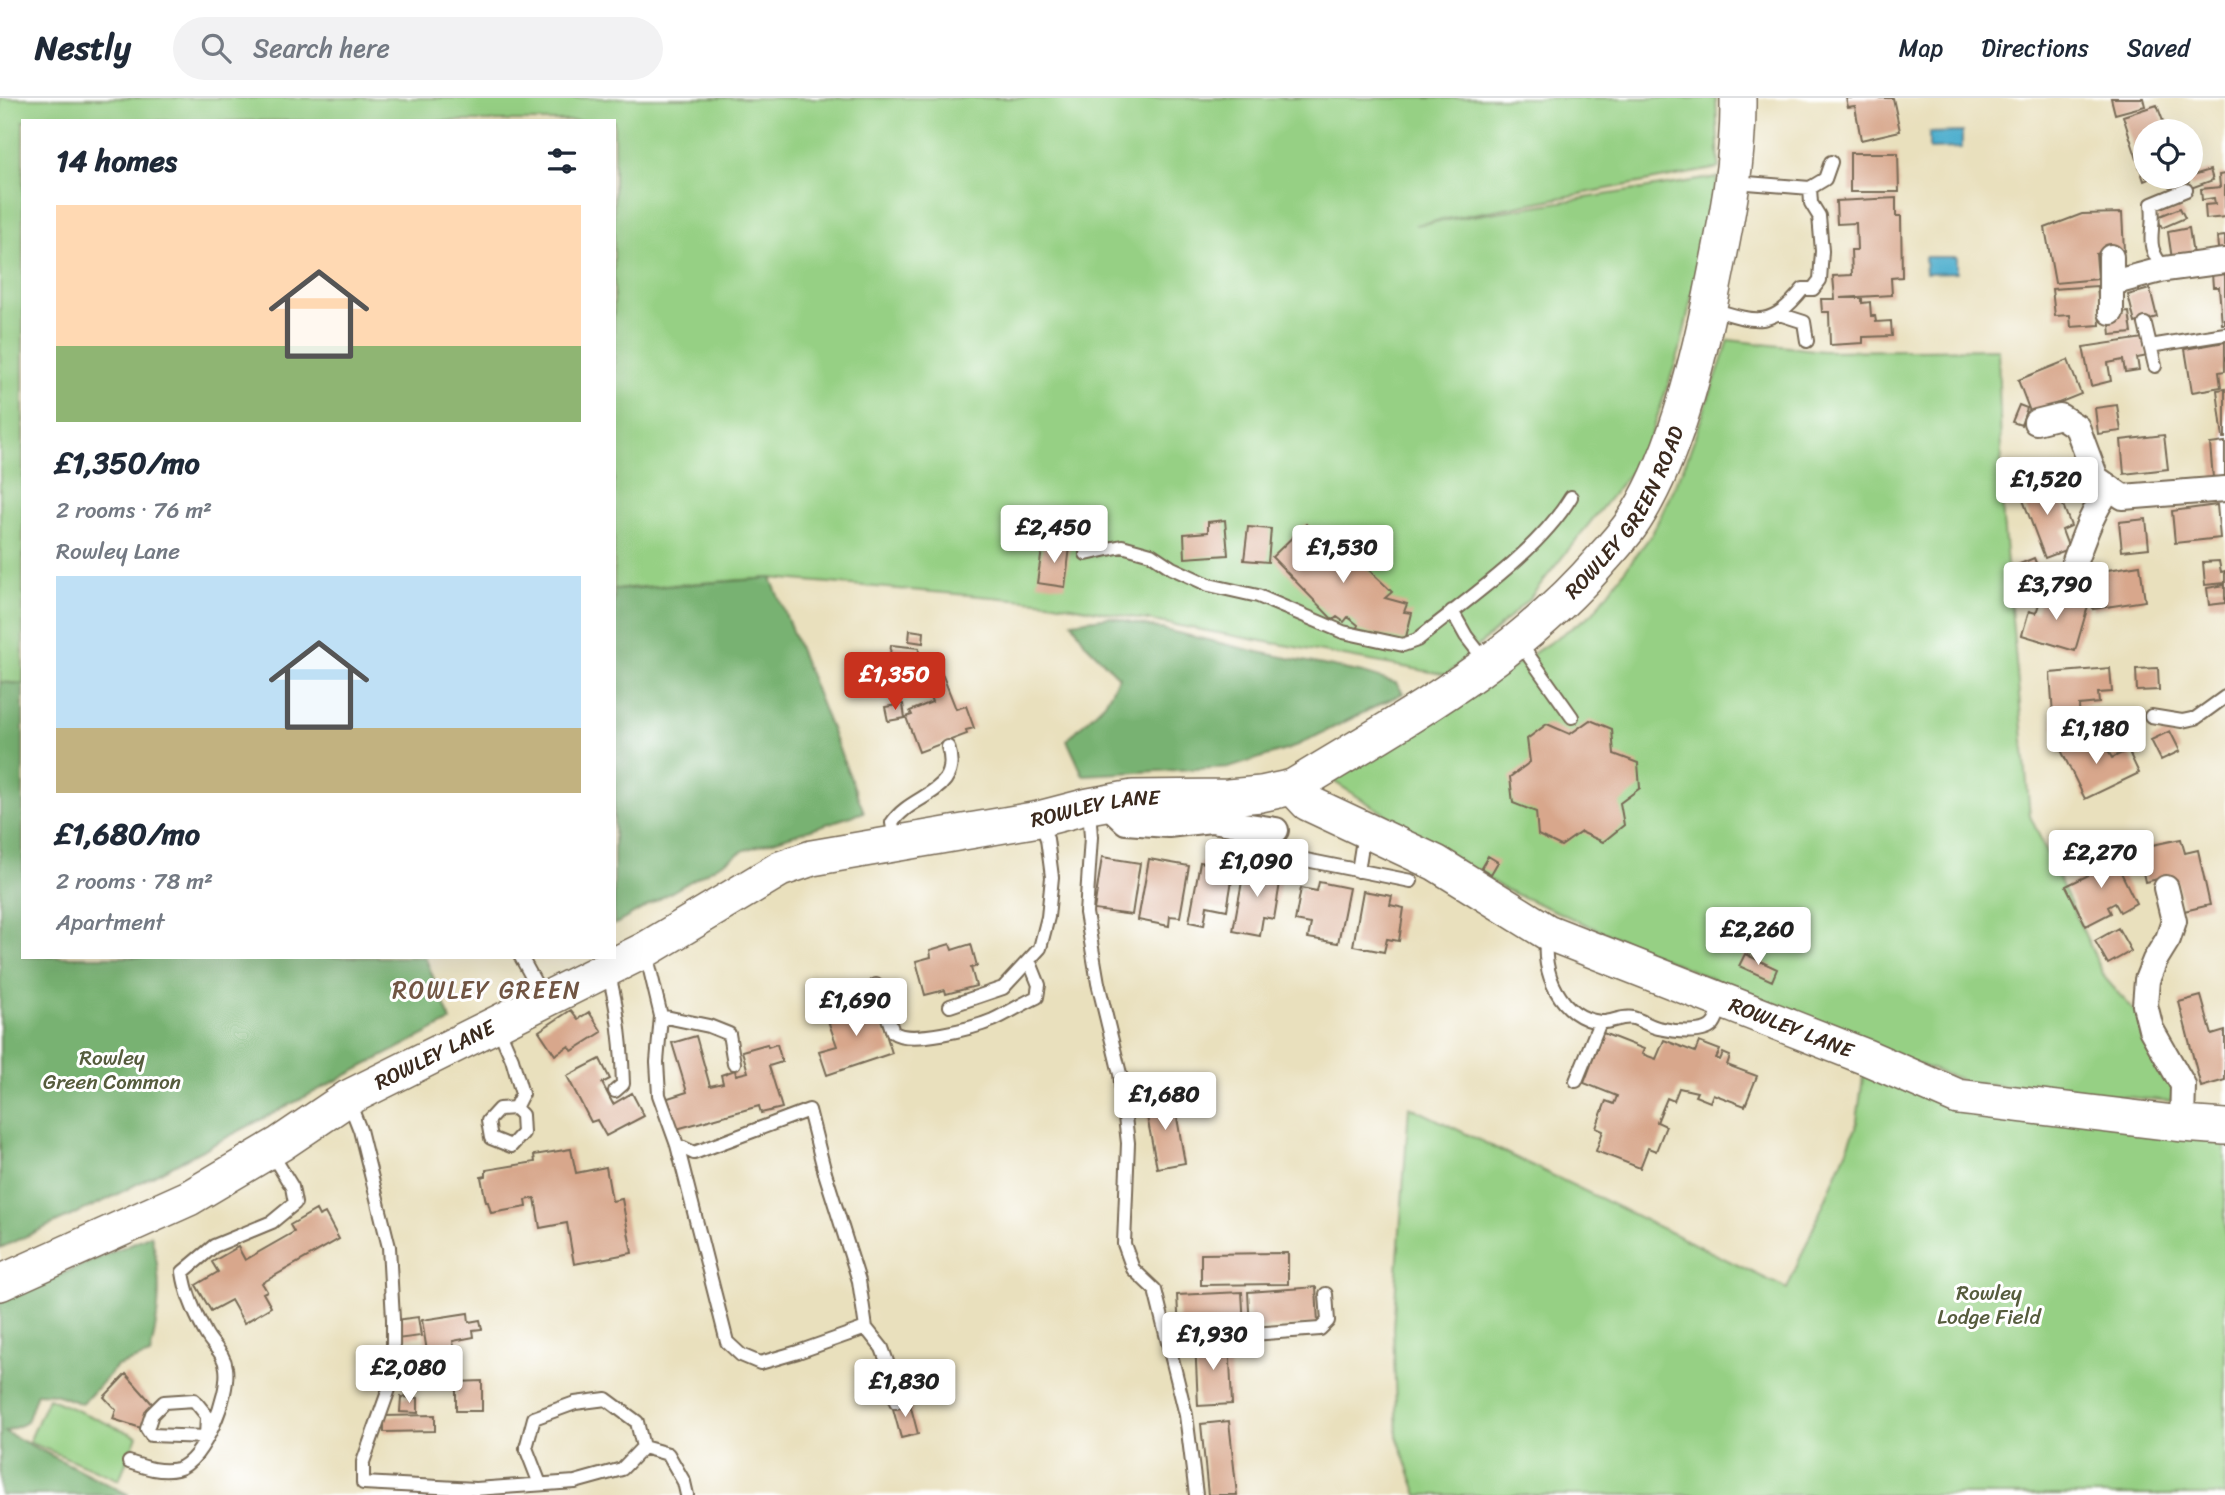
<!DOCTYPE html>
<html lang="en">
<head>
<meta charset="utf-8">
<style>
	:root { --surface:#fff; --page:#f2f2f3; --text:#1f2937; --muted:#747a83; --line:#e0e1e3; --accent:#c8321e }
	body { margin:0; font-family:Sriracha,sans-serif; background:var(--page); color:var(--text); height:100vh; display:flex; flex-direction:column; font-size:26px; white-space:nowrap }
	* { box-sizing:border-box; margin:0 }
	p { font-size:23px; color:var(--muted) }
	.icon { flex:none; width:38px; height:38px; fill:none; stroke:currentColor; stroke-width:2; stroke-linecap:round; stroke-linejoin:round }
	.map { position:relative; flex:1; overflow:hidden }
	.side { position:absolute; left:21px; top:21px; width:595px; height:840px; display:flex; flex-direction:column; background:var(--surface); border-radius:0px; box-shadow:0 7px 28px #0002 }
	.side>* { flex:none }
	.fabs { position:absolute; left:2133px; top:21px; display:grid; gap:14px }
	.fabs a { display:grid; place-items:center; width:70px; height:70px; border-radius:50%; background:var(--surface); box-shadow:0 7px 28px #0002; font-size:35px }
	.price { position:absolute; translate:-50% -60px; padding:0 16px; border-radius:7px; background:#fff; color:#222; font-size:23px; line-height:46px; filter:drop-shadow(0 2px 4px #0008) }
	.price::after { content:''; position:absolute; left:50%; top:42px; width:21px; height:16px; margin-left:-10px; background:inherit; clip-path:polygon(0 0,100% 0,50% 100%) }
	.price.selected { background:var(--accent); color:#fff }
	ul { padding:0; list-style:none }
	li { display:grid; align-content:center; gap:14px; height:371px; padding:0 35px }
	li span { display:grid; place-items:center; height:217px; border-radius:0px; color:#555 }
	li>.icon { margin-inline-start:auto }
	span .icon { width:126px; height:126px; fill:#fffc; stroke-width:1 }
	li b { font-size:30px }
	h2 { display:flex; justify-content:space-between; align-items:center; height:84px; padding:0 35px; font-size:30px }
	header { display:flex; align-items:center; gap:42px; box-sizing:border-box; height:98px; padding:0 35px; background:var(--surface); border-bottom:2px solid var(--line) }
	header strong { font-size:33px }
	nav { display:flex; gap:38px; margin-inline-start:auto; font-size:24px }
	.search { width:490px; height:63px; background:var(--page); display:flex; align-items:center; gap:18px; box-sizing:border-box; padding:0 24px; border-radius:38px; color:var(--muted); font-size:26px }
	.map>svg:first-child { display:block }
	.green { fill:#96d084; stroke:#687d51; stroke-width:2 }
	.forest { fill:#78b272; stroke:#5a6e48; stroke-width:2 }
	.water { fill:#4fafce; stroke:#456c76; stroke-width:2 }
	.building { fill:#d8a78c }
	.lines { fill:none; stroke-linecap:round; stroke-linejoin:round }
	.lane-casing { stroke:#786a56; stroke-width:16 }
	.street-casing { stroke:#786a56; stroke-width:28 }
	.secondary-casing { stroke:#786a56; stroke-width:38 }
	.lane { stroke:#fff; stroke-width:12 }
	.street { stroke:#fff; stroke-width:24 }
	.secondary { stroke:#fff; stroke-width:35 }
	.labels { text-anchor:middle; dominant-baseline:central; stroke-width:6; stroke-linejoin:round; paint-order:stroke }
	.street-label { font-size:21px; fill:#3b2a1e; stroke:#fff }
	.park-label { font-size:21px; fill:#565c3d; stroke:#fff }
	.quarter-label { font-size:24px; letter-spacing:2px; fill:#725644; stroke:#fff }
</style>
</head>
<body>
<header>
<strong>Nestly</strong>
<div class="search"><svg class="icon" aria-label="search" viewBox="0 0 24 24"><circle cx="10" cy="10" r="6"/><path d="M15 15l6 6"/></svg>Search here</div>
<nav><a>Map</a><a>Directions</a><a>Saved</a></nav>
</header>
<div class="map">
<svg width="2225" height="1397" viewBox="0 0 2225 1397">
	<rect width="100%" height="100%" fill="#fff"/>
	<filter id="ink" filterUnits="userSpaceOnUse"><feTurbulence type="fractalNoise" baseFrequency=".0143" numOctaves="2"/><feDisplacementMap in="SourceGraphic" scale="14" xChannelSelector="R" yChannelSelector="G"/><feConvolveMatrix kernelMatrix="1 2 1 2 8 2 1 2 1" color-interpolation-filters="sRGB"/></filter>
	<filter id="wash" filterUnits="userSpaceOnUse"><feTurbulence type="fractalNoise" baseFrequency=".00686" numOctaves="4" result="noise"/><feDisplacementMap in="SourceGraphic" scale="28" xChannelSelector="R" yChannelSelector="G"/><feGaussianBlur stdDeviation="1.57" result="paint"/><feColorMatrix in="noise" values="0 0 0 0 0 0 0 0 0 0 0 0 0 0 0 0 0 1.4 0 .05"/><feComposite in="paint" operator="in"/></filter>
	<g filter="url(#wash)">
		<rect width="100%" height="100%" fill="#e9e0bd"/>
		<path class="green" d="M 0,0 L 1716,0 L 1719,70 L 1415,127 L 1718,79 L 1680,252 L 1644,357 L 1528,502 L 1447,577 L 1049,504 L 771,480 L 614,491 L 614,23 L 23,23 L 23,586 L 0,585 Z
			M 1729,242 L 1823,253 L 1998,251 L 2003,422 L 2030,718 L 2105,880 L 2151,932 L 2176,987 L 2171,1003 L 1970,985 L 1867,948 L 1504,791 L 1333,683 L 1461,604 L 1592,516 L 1652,436 L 1687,361 Z
			M 1864,972 L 2225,1043 L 2225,1397 L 1418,1397 L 1397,1338 L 1393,1230 L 1409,1008 L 1787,1191 L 1856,1030 Z
			M 48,1300 L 137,1338 L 119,1382 L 29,1344 Z"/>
		<path class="forest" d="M 771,480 L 864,714 L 745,752 L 614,827 L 614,492 Z
			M 1110,519 L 1258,554 L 1363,575 L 1396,585 L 1403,595 L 1292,650 L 1232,669 L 1083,677 L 1067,642 L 1105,605 L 1119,579 L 1086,546 L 1072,524 Z
			M 0,584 L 23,586 L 23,859 L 425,859 L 451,923 L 106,1102 L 0,1150 Z
			M 151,1137 C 163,1180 160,1214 150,1257 L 117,1268 L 82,1306 L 55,1296 L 37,1295 L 27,1324 L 5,1334 L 129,1397 L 0,1397 L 0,1203 Z"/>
		<path class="water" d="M 1962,34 L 1962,50 L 1929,51 L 1929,35 Z
			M 1925,159 L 1957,159 L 1957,174 L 1926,175 Z"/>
		<g id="blocks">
			<path class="building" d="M 1846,0 L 1893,0 L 1900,33 L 1861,42 L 1855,8 L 1848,9 Z
				M 2111,0 L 2143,0 L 2145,8 L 2115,16 Z
				M 2157,7 L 2164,26 L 2156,29 L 2158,33 L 2146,33 L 2146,79 L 2154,79 L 2144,83 L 2123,18 Z
				M 1850,55 L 1898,55 L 1899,94 L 1850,94 Z
				M 2210,72 L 2213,82 L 2191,90 L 2187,79 Z
				M 2225,76 L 2225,119 L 2206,121 L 2205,107 L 2215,106 L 2214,100 L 2202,102 L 2201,91 L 2220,89 L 2219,77 Z
				M 1896,100 L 1896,118 L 1901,118 L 1902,179 L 1891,180 L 1892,197 L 1840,200 L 1862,200 L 1862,205 L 1870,204 L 1871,218 L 1875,218 L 1876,224 L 1891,223 L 1892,238 L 1863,239 L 1863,245 L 1830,247 L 1829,214 L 1822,214 L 1821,201 L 1835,201 L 1833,178 L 1852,177 L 1851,152 L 1857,152 L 1856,125 L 1837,126 L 1836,103 Z
				M 2180,110 L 2185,120 L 2162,130 L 2157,119 Z
				M 2122,115 L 2124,153 L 2096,156 L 2098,181 L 2055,185 L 2045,130 L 2082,116 Z
				M 2189,130 L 2193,157 L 2172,161 L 2168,134 Z
				M 2225,138 L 2225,159 L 2219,160 L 2217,139 Z
				M 2225,174 L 2225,226 L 2222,226 L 2219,189 L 2213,189 L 2212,175 Z
				M 2097,188 L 2100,227 L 2071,229 L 2070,217 L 2055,218 L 2052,191 Z
				M 2150,191 L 2157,219 L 2135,225 L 2128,197 Z
				M 2129,214 L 2132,235 L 2111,237 L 2109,216 Z
				M 2143,240 L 2148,258 L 2137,260 L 2139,272 L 2125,274 L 2123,262 L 2108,265 L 2111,283 L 2091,288 L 2083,249 Z
				M 2225,244 L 2225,273 L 2219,274 L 2221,289 L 2192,294 L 2185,251 Z
				M 2068,262 L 2081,296 L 2031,316 L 2018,282 Z
				M 2225,291 L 2225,340 L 2223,340 L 2217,292 Z
				M 2019,307 L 2027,310 L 2021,327 L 2012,324 Z
				M 2117,307 L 2121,333 L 2098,336 L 2095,310 Z
				M 2164,337 L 2168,371 L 2124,376 L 2121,342 Z
				M 2225,344 L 2225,379 L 2213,380 L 2210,346 Z
				M 2053,381 L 2071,428 L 2062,432 L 2069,451 L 2045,460 L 2020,394 Z
				M 2217,407 L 2220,440 L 2175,445 L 2172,413 Z
				M 2146,421 L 2149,450 L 2122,453 L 2119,424 Z
				M 1225,422 L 1228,457 L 1185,460 L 1184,436 L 1208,434 L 1208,424 Z
				M 1306,426 L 1320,441 L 1323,439 L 1334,448 L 1339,443 L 1392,494 L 1385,500 L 1407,506 L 1404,514 L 1412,515 L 1405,543 L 1356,532 L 1358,527 L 1348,519 L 1344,524 L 1337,519 L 1333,522 L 1272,459 Z
				M 1248,429 L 1271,431 L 1268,464 L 1244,462 Z
				M 1043,445 L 1070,449 L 1065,489 L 1037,485 Z
				M 2034,460 L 2043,482 L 2037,484 L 2041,495 L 2017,504 L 2012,492 L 2018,489 L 2010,470 Z
				M 2219,463 L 2221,474 L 2225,473 L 2225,485 L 2205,487 L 2203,464 Z
				M 2140,467 L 2145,503 L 2093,511 L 2088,475 Z
				M 2225,487 L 2225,505 L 2209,507 L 2207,490 Z
				M 2043,494 L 2088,508 L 2075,553 L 2022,537 L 2029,513 L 2036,515 Z
				M 910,532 L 924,534 L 923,545 L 909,543 Z
				M 891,547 L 919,550 L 915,589 L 887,587 Z
				M 2110,570 L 2112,594 L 2098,595 L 2099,605 L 2079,607 L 2080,628 L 2054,631 L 2050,575 Z
				M 2158,570 L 2159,592 L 2137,593 L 2136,571 Z
				M 941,573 L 956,611 L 966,608 L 974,630 L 966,632 L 967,636 L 919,654 L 906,619 L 912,617 L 910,613 L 932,604 L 928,593 L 938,589 L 933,576 Z
				M 903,606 L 905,620 L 888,623 L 885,609 Z
				M 1590,622 L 1612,631 L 1614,656 L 1638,665 L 1640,690 L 1620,705 L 1624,727 L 1603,744 L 1581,734 L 1561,748 L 1538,737 L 1536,714 L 1513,705 L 1510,679 L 1530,664 L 1527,641 L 1547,626 L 1570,636 Z
				M 2170,633 L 2180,653 L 2161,662 L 2151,642 Z
				M 2085,635 L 2095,657 L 2107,651 L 2112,660 L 2128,652 L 2139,675 L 2085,701 L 2059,648 Z
				M 2181,741 L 2185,755 L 2198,752 L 2210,807 L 2184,813 L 2177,783 L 2167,785 L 2166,779 L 2145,784 L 2138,750 Z
				M 2110,752 L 2136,805 L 2120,814 L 2115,805 L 2108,809 L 2111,815 L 2086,828 L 2066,788 L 2097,773 L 2091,762 Z
				M 1488,758 L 1498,764 L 1491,776 L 1481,770 Z
				M 1102,759 L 1140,765 L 1132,817 L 1094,812 Z
				M 1149,761 L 1189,768 L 1180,819 L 1170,818 L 1169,828 L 1138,822 Z
				M 1200,764 L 1234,770 L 1227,812 L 1207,808 L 1204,827 L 1189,824 Z
				M 1245,767 L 1282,773 L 1274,821 L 1263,819 L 1260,838 L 1233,833 Z
				M 1319,784 L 1349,790 L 1338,845 L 1308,840 L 1311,826 L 1295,823 L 1301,790 L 1317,793 Z
				M 1363,793 L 1392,798 L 1390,807 L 1404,810 L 1399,843 L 1387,841 L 1384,854 L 1353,848 Z
				M 2118,830 L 2131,853 L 2108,866 L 2095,843 Z
				M 950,846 L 952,852 L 971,846 L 977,868 L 971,870 L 976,888 L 946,896 L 945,892 L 925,897 L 916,863 L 931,859 L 930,852 Z
				M 1745,856 L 1777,871 L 1772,883 L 1739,868 Z
				M 2201,898 L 2212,937 L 2225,933 L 2225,982 L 2201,989 L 2179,904 Z
				M 875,901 L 892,955 L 827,977 L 819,953 L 837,948 L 826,917 Z
				M 571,912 L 578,921 L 589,914 L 602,934 L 572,953 L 569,948 L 555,957 L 539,933 Z
				M 1603,935 L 1644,951 L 1642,956 L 1656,961 L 1664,942 L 1695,954 L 1699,944 L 1720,952 L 1716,960 L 1720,962 L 1723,955 L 1730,958 L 1727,967 L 1757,978 L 1745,1008 L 1713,996 L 1710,1004 L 1695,998 L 1697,994 L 1679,990 L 1674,1003 L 1667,1000 L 1657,1024 L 1666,1028 L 1656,1053 L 1648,1050 L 1640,1070 L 1596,1053 L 1603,1033 L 1596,1030 L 1606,1003 L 1614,1006 L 1617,998 L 1584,985 Z
				M 696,938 L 710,988 L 723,985 L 721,977 L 735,972 L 736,977 L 748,974 L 742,953 L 767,946 L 768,949 L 777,946 L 782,964 L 769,968 L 782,1010 L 761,1015 L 759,1008 L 673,1032 L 665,1001 L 687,994 L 672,945 Z
				M 600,961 L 610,981 L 602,985 L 613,1006 L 632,995 L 644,1018 L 606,1038 L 597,1022 L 591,1024 L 567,978 Z
				M 1173,997 L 1185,1065 L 1157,1070 L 1144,1003 Z
				M 571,1051 L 576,1075 L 606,1069 L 612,1103 L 622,1101 L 632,1155 L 574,1166 L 567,1125 L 540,1130 L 535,1100 L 526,1102 L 527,1109 L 491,1115 L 488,1104 L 486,1104 L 481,1079 L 486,1078 L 486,1072 L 535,1064 L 534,1057 Z
				M 316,1112 L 319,1118 L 325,1115 L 339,1141 L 262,1185 L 267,1193 L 263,1195 L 271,1209 L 244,1225 L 231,1202 L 211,1213 L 196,1187 L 218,1174 L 212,1164 L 238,1149 L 245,1162 L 294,1134 L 290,1127 Z
				M 1288,1155 L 1288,1186 L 1201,1187 L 1201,1156 Z
				M 1316,1189 L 1318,1226 L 1250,1231 L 1248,1194 Z
				M 1242,1194 L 1244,1228 L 1179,1232 L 1177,1197 Z
				M 468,1215 L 469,1224 L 480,1222 L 482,1231 L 473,1232 L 474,1239 L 453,1243 L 456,1262 L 429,1266 L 422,1222 Z
				M 418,1219 L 421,1238 L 397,1241 L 395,1222 Z
				M 1229,1241 L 1232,1306 L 1198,1308 L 1195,1242 Z
				M 126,1276 L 155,1309 L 148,1315 L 141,1330 L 113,1321 L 116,1312 L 104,1299 Z
				M 482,1283 L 482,1313 L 456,1313 L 456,1284 Z
				M 401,1299 L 418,1300 L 418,1315 L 400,1314 Z
				M 909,1302 L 918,1336 L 901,1340 L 892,1307 Z
				M 435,1317 L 435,1333 L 384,1334 L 384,1318 Z
				M 1229,1323 L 1237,1397 L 1208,1397 L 1201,1326 Z"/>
		</g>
	</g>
	<g filter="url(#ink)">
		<use href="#blocks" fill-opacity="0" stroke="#786a56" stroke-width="2"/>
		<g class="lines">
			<g class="lane-casing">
				<path id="lane" d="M 1735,84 L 1810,90 L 1825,81 L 1831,64
					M 2165,171 C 2142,146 2156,136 2152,106 L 2186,92
					M 1712,211 C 1758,225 1771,230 1803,191 L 1813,191 L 1820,182 L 1822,153 L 1819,118 L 1811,105 L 1810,90
					M 1779,216 L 1804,224 L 1807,243
					M 2145,226 L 2155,268
					M 2150,248 L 2225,236
					M 1086,456 L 1122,448 L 1151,456 L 1172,470 L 1209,487 L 1258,498 L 1343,534 L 1403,547 L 1417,542 C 1467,501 1538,454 1571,399
					M 1452,513 L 1466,538 L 1487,565
					M 1519,544 L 1572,619
					M 2151,618 L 2182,623 L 2196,620 L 2225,599
					M 1089,710 L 1091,739 L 1086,815 L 1098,885 L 1120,976 L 1128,1045 L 1124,1146 L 1133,1171 L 1155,1192 L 1186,1317 L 1196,1397
					M 896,745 L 892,725 C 911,695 963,696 948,649
					M 1301,761 L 1411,783
					M 1358,773 L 1364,735
					M 1547,838 C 1540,873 1561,921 1601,924 C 1611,925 1623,917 1633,920 C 1641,922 1649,928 1658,930 C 1671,933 1706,938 1714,925 C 1718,919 1719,911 1722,905
					M 646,855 L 661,918 L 709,928 L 729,936 L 734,965
					M 521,859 L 543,899
					M 608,873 C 618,910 622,948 623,986 L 615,993
					M 876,887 L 893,934 C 909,947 974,930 993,922 C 1008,915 1022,906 1037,899 L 1039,887 L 1029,862
					M 950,908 L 1003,890 L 1040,850 L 1048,819 L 1052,779 L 1047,741 L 1041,724
					M 661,918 L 657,964 L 659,997 L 677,1047 L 694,1055 L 809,1012 L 825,1075 L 859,1183 L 866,1230 L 882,1250 L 890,1272 L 896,1304
					M 498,929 L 512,961 L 522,996 L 515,1010 L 499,1011 L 488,1023 L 491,1040 L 511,1048 L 523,1035 L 522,1017 L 515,1010
					M 1576,983 L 1600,924
					M 349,1004 L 360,1032 L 389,1149 L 393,1221 L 393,1280 L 363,1364 L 363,1385 L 476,1391 L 575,1384 L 622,1371 L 643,1349 L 637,1324 L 606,1301 L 575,1305 L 534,1320 L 526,1350 L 540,1386
					M 677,1047 L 727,1244 L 741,1257 L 760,1265 L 798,1254 L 866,1230
					M 1169,1242 L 1320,1231 L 1328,1223 L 1326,1196
					M 194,1302 L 207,1318 L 206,1339 L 151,1337 L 147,1331 L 152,1316 L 164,1304 Z
					M 643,1349 L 668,1356 L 684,1384 L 687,1397
					M 129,1364 C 144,1369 161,1375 177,1371 C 204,1364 230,1296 226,1270 C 224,1254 212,1248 205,1234 C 195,1216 186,1195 183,1174 L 214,1148 L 272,1124 L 295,1105 L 292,1089 L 270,1053"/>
			</g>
			<g class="street-casing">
				<path id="street" d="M 2111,159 L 2111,214
					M 2112,185 L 2165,171 L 2225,163
					M 2036,324 L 2060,318 L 2077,329 L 2096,380 L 2123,399 L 2225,391
					M 2066,486 C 2080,453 2088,418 2110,390
					M 1105,704 L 1126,724 L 1168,727 L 1211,722 L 1276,732
					M 2166,790 L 2174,823 L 2168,841 L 2155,862 L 2147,882 L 2145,907 L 2151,931 L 2183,987 L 2182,1026"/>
			</g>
			<g class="secondary-casing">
				<g id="secondary">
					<path id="s1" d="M 1293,689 C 1404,621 1517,561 1603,460 C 1612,450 1622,439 1630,428 C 1672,368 1696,271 1711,199 C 1724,134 1739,67 1738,0"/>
					<path id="s2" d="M 0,1185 L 189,1100 L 280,1046 L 348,1000 L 645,852 L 780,771 L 812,760 L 1039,721 L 1089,708 L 1133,700 L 1228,699 L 1261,696 L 1293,689 L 1308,705 L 1436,765 L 1547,834 L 1866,959 L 1958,999 L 2182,1026 L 2225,1029"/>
				</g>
			</g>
			<use href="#lane" class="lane"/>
			<use href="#street" class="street"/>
			<use href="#secondary" class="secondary"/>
		</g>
	</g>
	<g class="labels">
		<g class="street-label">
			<text stroke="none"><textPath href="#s1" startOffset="438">ROWLEY GREEN ROAD</textPath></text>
			<text stroke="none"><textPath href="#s2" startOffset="1206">ROWLEY LANE</textPath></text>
			<text stroke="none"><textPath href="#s2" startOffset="1962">ROWLEY LANE</textPath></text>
			<text stroke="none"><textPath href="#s2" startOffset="492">ROWLEY LANE</textPath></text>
		</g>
		<g class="park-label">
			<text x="112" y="960">Rowley<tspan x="112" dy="24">Green Common</tspan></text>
			<text x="1989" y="1195">Rowley<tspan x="1989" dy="24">Lodge Field</tspan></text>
		</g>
		<g class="quarter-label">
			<text x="487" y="892">ROWLEY GREEN</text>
		</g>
	</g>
</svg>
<div class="fabs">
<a><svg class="icon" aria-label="locate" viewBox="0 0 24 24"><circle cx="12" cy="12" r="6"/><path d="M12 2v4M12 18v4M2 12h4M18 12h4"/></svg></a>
</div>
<b class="price" style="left:2047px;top:419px">£1,520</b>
<b class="price" style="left:1054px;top:467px">£2,450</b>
<b class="price" style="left:1343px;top:487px">£1,530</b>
<b class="price" style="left:2056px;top:524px">£3,790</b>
<b class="price selected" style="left:895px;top:614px">£1,350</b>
<b class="price" style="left:2096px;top:668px">£1,180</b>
<b class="price" style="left:2101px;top:792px">£2,270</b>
<b class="price" style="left:1257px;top:801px">£1,090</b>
<b class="price" style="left:1758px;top:869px">£2,260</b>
<b class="price" style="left:856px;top:940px">£1,690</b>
<b class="price" style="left:1165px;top:1034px">£1,680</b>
<b class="price" style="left:1213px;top:1274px">£1,930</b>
<b class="price" style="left:409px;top:1307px">£2,080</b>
<b class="price" style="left:905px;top:1321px">£1,830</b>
<section class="side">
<h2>14 homes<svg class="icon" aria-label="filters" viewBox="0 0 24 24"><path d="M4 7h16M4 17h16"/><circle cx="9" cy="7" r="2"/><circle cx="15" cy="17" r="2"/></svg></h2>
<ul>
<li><span style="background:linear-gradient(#ffd9b3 65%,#8fb573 0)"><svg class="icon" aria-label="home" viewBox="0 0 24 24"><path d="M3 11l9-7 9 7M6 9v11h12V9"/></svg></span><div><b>£1,350/mo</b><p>2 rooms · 76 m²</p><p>Rowley Lane</p></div></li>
<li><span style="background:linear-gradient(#bfe0f5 70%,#c2b280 0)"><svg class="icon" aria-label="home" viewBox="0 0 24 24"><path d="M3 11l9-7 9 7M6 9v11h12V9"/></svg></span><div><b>£1,680/mo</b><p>2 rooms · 78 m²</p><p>Apartment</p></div></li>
</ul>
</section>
</div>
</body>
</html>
